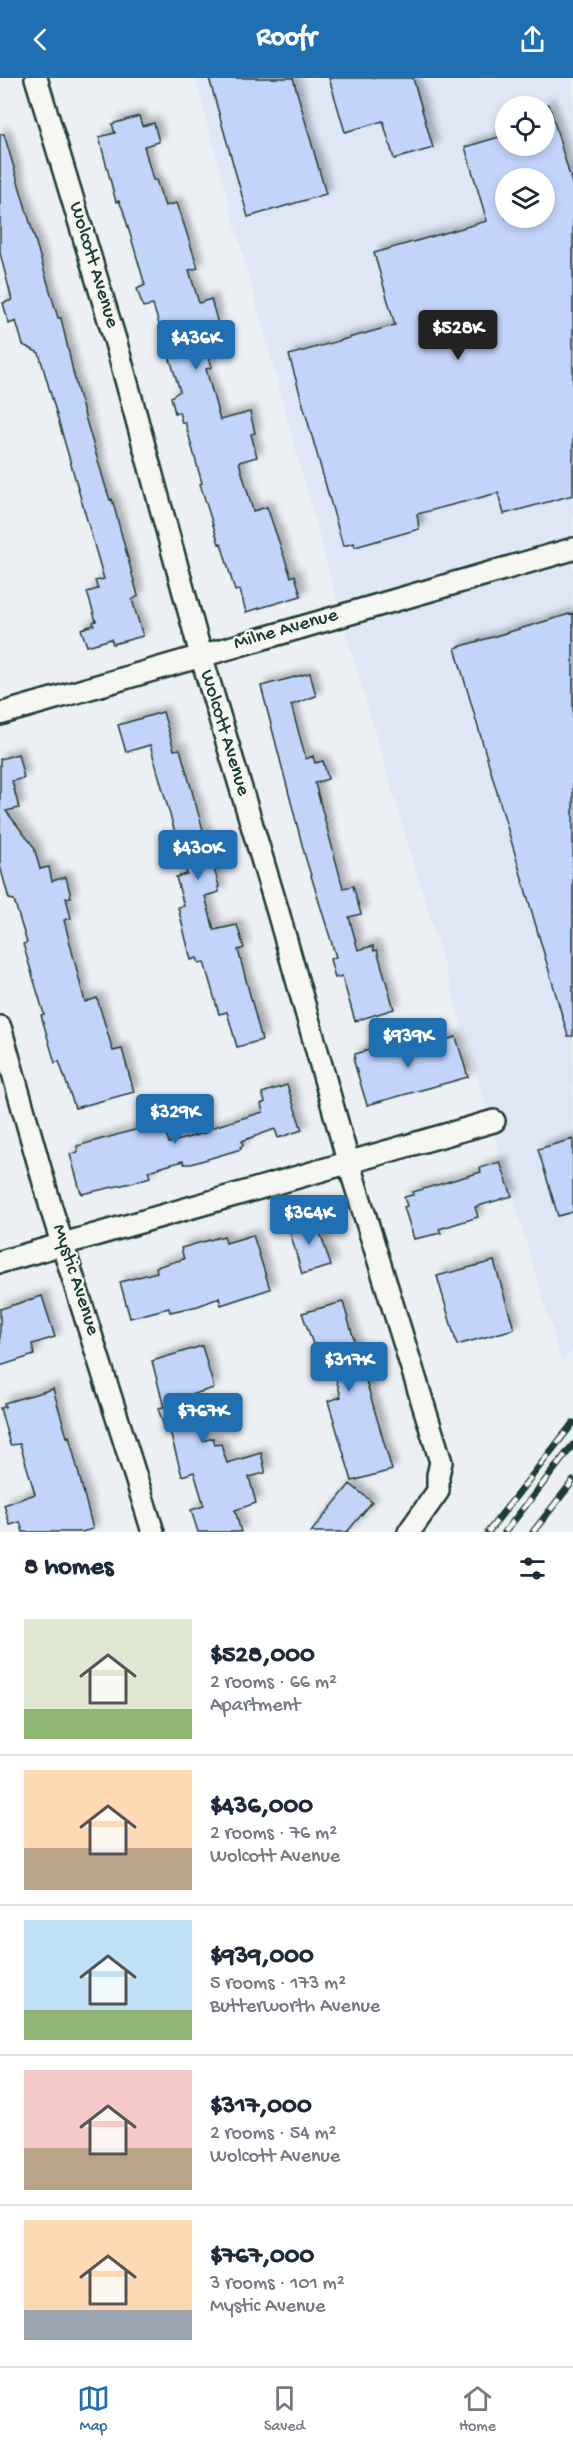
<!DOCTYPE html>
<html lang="en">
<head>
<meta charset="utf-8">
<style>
	:root { --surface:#fff; --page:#f6f6f7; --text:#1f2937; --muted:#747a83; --line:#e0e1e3; --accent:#1f6fb2 }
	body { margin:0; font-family:"Gochi Hand",sans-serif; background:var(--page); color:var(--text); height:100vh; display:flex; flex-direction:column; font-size:22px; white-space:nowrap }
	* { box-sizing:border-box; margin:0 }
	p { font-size:20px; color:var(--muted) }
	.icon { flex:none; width:33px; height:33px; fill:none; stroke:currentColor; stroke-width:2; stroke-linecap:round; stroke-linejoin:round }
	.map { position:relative; height:1454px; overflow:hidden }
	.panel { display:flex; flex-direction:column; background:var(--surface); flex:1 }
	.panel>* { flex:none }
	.tools { position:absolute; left:495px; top:18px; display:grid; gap:12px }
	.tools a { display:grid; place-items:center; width:60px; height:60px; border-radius:50%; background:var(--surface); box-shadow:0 3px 9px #0003; font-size:30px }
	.price { position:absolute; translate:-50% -51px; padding:0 14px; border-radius:6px; background:var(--accent); color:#fff; font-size:20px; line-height:39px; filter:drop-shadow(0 2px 3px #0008) }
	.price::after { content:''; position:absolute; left:50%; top:36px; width:18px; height:14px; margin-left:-9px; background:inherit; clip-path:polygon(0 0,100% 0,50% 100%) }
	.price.on { background:#222; color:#fff }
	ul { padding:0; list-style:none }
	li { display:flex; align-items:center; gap:18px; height:150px; padding:0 24px }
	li+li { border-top:2px solid var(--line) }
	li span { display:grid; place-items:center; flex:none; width:168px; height:120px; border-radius:0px; color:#555 }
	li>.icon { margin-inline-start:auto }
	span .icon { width:72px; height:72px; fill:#fffc; stroke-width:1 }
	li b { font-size:26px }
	h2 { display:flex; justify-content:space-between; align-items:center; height:72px; padding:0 24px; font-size:26px }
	header { display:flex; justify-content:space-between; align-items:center; height:78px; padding:0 24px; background:var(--accent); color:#fff; font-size:27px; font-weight:700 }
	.tabs { display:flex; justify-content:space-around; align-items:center; height:84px; border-top:2px solid var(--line); background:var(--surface); font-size:16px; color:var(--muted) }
	.tabs a { display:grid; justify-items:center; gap:3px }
	.tabs .on { color:var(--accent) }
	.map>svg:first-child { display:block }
	.built { fill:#dfe7f6; fill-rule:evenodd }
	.building { fill:#c2d4fa; stroke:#1f3d34; stroke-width:1.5; fill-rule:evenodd; filter:url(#shadow) }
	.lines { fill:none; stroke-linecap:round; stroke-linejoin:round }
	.street-casing { stroke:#1f3d34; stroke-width:26 }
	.street { stroke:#f6f6f2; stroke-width:21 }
	.rail-casing { stroke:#1f3d34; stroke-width:7 }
	.rail { stroke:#f6f6f2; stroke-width:4.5; stroke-dasharray:14; stroke-linecap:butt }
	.labels { text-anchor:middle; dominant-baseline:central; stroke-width:4.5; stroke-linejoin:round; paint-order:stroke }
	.street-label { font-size:20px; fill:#1f3d34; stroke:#f6f6f2 }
</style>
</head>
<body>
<header><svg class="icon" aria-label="back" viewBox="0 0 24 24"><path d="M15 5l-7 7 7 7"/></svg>Roofr<svg class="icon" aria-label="share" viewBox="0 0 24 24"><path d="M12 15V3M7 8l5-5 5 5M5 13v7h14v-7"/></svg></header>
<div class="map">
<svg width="573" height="1454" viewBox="0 0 573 1454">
	<defs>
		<filter id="shadow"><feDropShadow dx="5.5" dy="-5.5" stdDeviation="3" flood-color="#0004"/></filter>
	</defs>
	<rect width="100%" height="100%" fill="#eceff4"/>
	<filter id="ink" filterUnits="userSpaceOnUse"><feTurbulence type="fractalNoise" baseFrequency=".0167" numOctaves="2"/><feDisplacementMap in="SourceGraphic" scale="12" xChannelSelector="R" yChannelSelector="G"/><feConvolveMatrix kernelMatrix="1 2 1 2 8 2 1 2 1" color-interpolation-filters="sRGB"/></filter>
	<g filter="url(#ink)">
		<path class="built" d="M 195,0 L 573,0 L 573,1272 L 562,1285 L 344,550 ZM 506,28 L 544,28 L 544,68 L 506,68 ZM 506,100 L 544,100 L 544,140 L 506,140 Z"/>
		<path class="building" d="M 209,0 L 293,0 L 326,116 L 248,139 Z
			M 329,0 L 413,0 L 433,70 L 394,81 L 383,43 L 345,54 Z
			M 549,26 L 573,109 L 573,417 L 504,436 L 498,415 L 417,436 L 419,451 L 355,469 L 354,465 L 343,468 L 289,277 L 395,247 L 374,175 L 487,143 L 465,69 L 506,57 L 506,68 L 544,68 L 544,27 ZM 506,100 L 544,100 L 544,140 L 506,140 Z
			M 139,38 L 142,48 L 154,45 L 159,64 L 144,68 L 153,102 L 156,102 L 165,128 L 177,125 L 198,190 L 189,192 L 199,225 L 211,221 L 218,246 L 200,251 L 212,289 L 206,291 L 220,342 L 250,334 L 255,355 L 251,356 L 257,379 L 239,384 L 253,433 L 267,429 L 291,499 L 295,497 L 301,518 L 246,534 L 240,512 L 235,513 L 221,465 L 219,466 L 200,406 L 202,405 L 185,344 L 182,345 L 179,334 L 175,335 L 171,319 L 180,313 L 153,227 L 143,229 L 137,211 L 145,207 L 123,132 L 119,123 L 116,124 L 99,59 L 115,55 L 112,46 Z
			M 0,56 L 4,56 L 58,240 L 61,240 L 77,311 L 106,410 L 110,422 L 112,421 L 138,518 L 132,522 L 143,558 L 113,566 L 111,561 L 87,568 L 81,551 L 94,547 L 93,544 L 96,543 L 87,514 L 98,511 L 95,503 L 104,501 L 39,275 L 23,267 L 16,243 L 9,246 L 3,225 L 12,222 L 0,175 Z
			M 573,535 L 573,958 L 568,958 L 455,570 Z
			M 310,595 L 316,618 L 291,627 L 306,681 L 313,678 L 315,685 L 323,683 L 328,701 L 315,705 L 343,810 L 353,808 L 361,836 L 349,839 L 358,872 L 373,868 L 374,873 L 377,872 L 394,931 L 355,943 L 342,898 L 335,900 L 330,881 L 336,879 L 305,778 L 261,608 Z
			M 163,634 L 174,672 L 180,671 L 219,808 L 218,809 L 219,814 L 205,818 L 214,852 L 237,847 L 244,870 L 238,872 L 262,962 L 237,969 L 227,934 L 219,936 L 204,884 L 199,885 L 197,880 L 191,882 L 178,829 L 184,828 L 176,799 L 187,796 L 150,667 L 126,674 L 118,647 Z
			M 18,676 L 24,700 L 12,703 L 19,730 L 6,733 L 34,769 L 40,791 L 49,789 L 52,803 L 66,799 L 71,819 L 66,820 L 71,840 L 64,842 L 85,924 L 97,920 L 113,973 L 122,971 L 134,1014 L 75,1030 L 59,983 L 55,985 L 41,937 L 44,936 L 23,866 L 27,865 L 14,822 L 9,821 L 0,788 L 0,681 Z
			M 456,959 L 468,999 L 367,1027 L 354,984 L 355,976 L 376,970 L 377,974 L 406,966 L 407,973 Z
			M 287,1007 L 302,1052 L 278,1060 L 275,1051 L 242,1063 L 243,1068 L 240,1069 L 241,1071 L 191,1086 L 184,1086 L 183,1083 L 148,1093 L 150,1099 L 131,1105 L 82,1116 L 80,1112 L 70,1076 L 78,1074 L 77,1068 L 142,1050 L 140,1036 L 158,1031 L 169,1065 L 208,1054 L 207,1051 L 263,1034 L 261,1026 L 265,1024 L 262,1015 Z
			M 573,1061 L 573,1134 L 558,1138 L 538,1071 Z
			M 500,1084 L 512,1118 L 475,1129 L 478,1139 L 439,1151 L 441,1155 L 414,1161 L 404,1129 L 407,1128 L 404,1119 L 413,1117 L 413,1114 L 481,1094 L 480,1090 Z
			M 305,1139 L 307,1147 L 317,1145 L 331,1188 L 302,1196 L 287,1144 Z
			M 253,1157 L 270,1211 L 221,1227 L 219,1220 L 198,1228 L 170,1234 L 169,1230 L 130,1240 L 120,1204 L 157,1194 L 156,1189 L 184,1181 L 181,1170 L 224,1158 L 226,1165 Z
			M 494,1183 L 514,1251 L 457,1267 L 437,1198 Z
			M 42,1218 L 55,1259 L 32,1266 L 34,1277 L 0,1288 L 0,1231 Z
			M 343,1224 L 392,1392 L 352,1403 L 328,1323 L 341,1319 L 330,1279 L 324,1280 L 320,1268 L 314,1269 L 302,1235 Z
			M 202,1268 L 214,1310 L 190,1317 L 203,1363 L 213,1360 L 215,1367 L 221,1366 L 227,1385 L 261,1375 L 265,1392 L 265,1395 L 249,1399 L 256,1425 L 235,1432 L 241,1454 L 198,1454 L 191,1432 L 204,1428 L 194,1394 L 182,1398 L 170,1354 L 166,1355 L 158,1330 L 164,1329 L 152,1283 Z
			M 53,1311 L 67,1359 L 69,1358 L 93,1451 L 82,1454 L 23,1454 L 20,1444 L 10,1447 L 4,1427 L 35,1416 L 20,1366 L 10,1367 L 0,1330 L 5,1329 L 4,1325 Z
			M 350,1406 L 372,1424 L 347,1454 L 311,1454 Z"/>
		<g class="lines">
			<g class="street-casing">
				<path id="street" d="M 36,0 L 116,265 L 201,577 L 278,834 L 348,1083 L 441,1384 L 438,1397 L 438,1413 L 409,1454
					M 0,636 L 573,471
					M 0,949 L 52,1133 L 153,1454
					M 0,1184 L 494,1043"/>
			</g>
			<use href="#street" class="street"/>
			<g class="rail-casing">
				<path id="rail" d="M 488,1454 L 573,1345
					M 505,1454 L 573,1367
					M 533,1454 L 573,1403"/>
			</g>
			<use href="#rail" class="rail"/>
		</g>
	</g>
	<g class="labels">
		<g class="street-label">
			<text transform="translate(93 187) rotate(73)">Wolcott Avenue</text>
			<text transform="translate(286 552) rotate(-16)">Milne Avenue</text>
			<text transform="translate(224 655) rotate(73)">Wolcott Avenue</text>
			<text transform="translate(75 1202) rotate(72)">Mystic Avenue</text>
		</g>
	</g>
</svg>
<div class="tools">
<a><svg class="icon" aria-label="locate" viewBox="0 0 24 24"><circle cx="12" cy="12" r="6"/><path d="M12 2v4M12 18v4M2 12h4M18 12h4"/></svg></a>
<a><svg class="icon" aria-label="layers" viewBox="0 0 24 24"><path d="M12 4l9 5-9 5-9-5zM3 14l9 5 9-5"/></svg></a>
</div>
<b class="price on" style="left:458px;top:283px">$528K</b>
<b class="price" style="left:196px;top:293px">$436K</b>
<b class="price" style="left:198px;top:803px">$430K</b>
<b class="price" style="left:408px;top:991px">$939K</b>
<b class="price" style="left:175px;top:1067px">$329K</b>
<b class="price" style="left:309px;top:1168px">$364K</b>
<b class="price" style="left:349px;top:1315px">$317K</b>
<b class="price" style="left:203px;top:1366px">$767K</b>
</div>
<section class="panel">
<h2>8 homes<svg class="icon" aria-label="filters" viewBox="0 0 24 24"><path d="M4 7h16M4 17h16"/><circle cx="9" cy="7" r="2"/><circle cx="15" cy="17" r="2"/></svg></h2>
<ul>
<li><span style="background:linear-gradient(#dfe7d0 75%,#8fb573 0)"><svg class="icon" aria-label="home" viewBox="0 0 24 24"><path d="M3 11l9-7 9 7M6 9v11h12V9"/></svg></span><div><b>$528,000</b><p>2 rooms · 66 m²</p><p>Apartment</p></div></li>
<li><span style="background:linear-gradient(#ffd9b3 65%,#b9a48a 0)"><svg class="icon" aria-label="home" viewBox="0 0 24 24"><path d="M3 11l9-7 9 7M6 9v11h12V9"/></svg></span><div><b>$436,000</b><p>2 rooms · 76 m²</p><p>Wolcott Avenue</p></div></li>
<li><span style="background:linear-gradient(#bfe0f5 75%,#8fb573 0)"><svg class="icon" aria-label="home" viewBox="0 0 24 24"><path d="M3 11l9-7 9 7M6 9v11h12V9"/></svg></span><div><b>$939,000</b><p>5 rooms · 173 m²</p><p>Butterworth Avenue</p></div></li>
<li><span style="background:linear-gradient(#f6c9c9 65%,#b9a48a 0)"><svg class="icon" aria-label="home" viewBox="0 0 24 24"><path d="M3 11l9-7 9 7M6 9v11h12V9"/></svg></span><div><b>$317,000</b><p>2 rooms · 54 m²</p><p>Wolcott Avenue</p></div></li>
<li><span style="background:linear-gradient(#ffd9b3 75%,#9aa5b1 0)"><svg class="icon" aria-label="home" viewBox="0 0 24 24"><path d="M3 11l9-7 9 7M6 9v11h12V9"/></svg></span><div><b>$767,000</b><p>3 rooms · 101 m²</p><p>Mystic Avenue</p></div></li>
</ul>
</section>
<nav class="tabs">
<a class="on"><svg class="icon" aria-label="map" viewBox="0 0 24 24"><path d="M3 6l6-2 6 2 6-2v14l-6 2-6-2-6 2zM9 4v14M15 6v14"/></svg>Map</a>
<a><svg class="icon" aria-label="saved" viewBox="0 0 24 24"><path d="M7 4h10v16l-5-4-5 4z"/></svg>Saved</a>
<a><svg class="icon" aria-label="home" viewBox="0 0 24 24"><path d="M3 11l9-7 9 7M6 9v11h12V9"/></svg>Home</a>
</nav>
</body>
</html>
